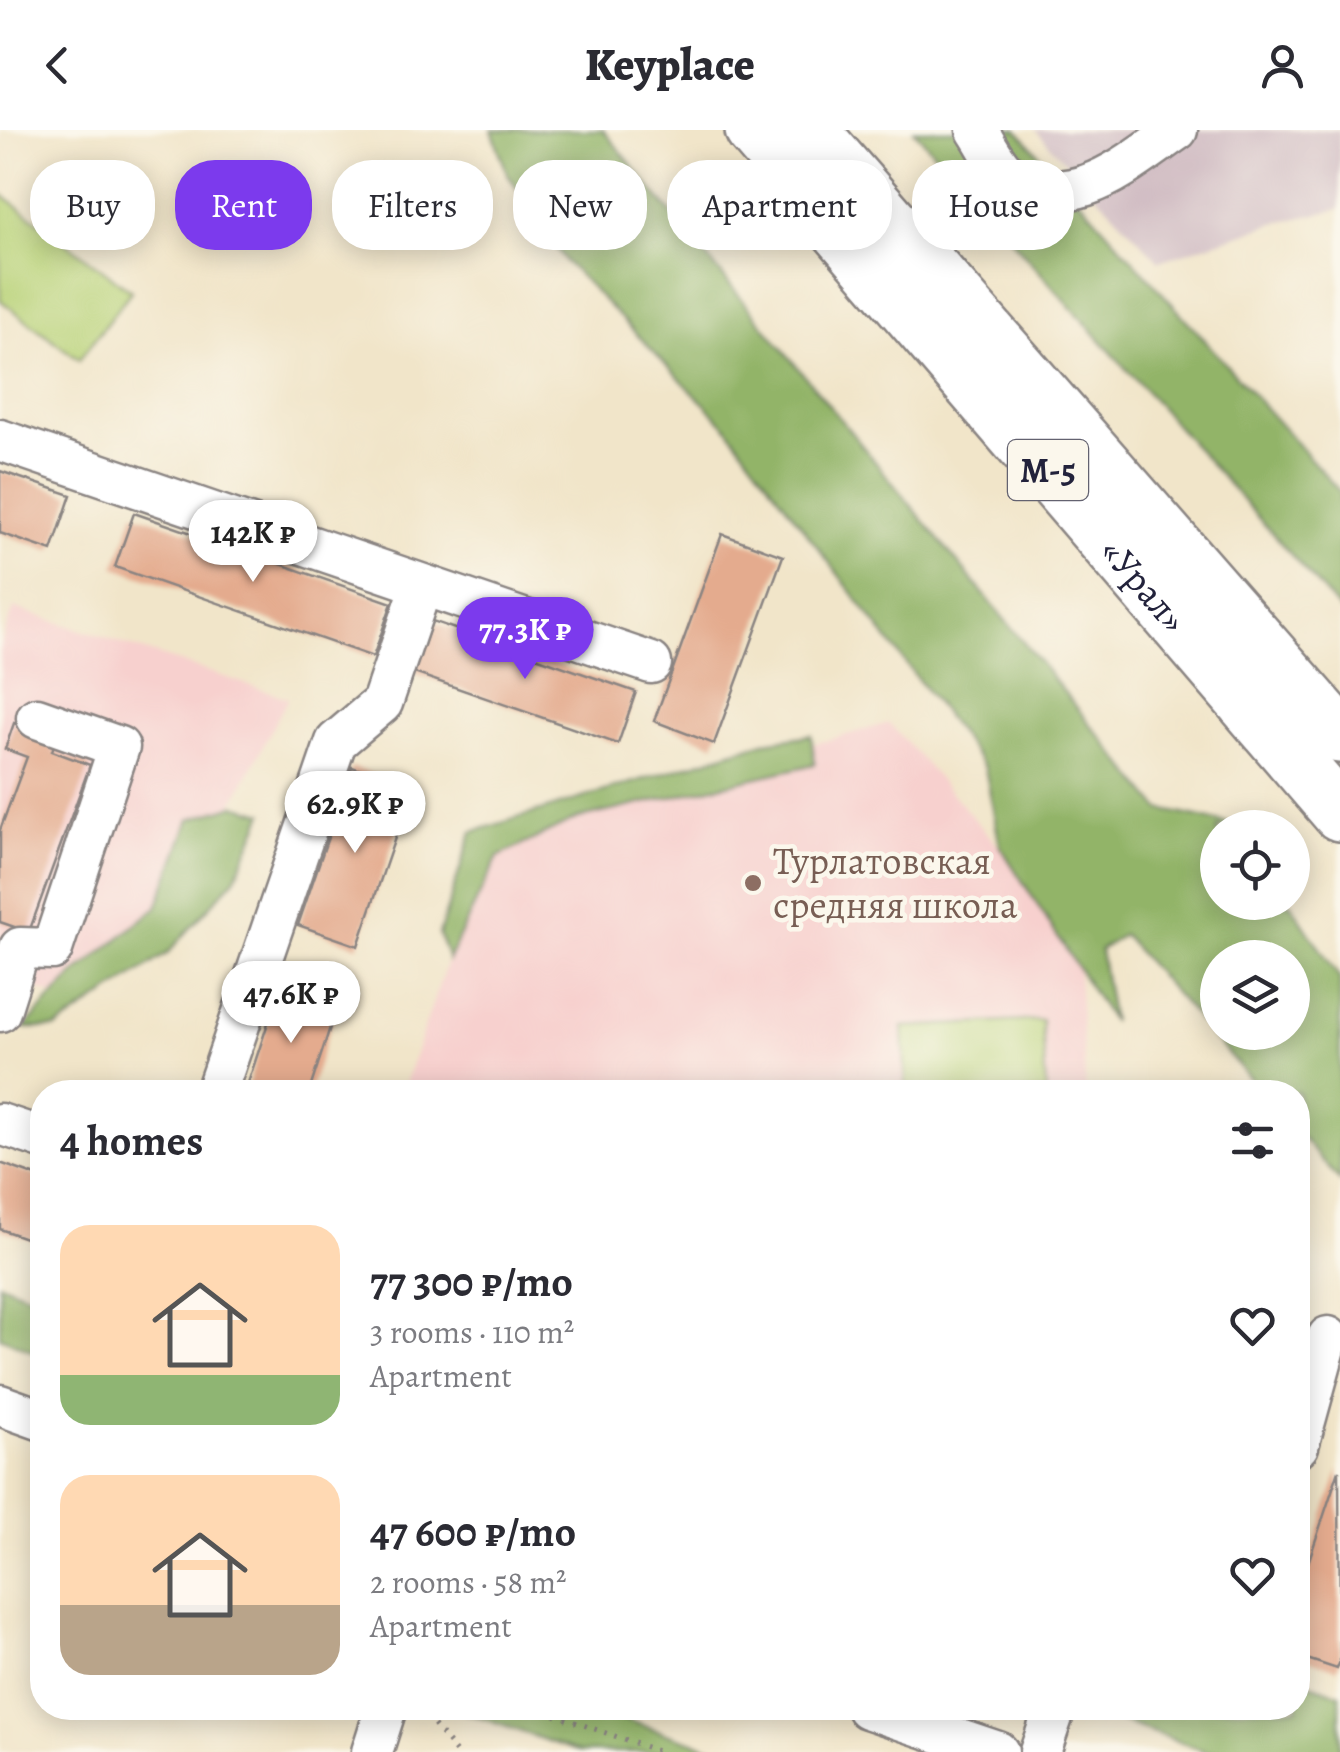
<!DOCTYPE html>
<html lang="en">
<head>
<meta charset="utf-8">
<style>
	:root { --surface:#fff; --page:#f2f2f3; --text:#2b2b33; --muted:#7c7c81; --accent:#7c3aed }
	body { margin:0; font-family:Alegreya,serif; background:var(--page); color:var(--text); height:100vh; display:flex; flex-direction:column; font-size:38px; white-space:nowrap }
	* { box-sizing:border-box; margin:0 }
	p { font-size:32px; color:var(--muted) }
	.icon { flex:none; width:55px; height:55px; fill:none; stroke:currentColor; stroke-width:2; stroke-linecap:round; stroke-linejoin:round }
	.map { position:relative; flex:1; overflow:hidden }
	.details { position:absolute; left:30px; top:950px; width:1280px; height:640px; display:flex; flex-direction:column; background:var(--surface); border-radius:40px; box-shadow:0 5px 25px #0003 }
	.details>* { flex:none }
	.hud { position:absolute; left:30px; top:30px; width:1280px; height:90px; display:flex; gap:20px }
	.buttons { position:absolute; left:1200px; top:680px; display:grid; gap:20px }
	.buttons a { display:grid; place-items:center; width:110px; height:110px; border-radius:50%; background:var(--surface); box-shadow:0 5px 25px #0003; font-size:50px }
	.price { position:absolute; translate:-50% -85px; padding:0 22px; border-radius:35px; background:#fff; color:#222; font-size:32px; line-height:65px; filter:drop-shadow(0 2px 5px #0008) }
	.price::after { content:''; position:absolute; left:50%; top:60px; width:30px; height:22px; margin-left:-15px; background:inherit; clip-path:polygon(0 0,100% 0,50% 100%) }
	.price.selected { background:var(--accent); color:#fff }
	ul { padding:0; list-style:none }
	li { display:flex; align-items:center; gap:30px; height:250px; padding:0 30px }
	li span { display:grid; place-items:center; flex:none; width:280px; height:200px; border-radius:30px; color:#555 }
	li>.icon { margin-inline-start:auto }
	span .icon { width:120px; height:120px; fill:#fffc; stroke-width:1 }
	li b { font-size:42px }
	h2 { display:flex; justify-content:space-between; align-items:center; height:120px; padding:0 30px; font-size:42px }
	.chip { padding:0 35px; border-radius:40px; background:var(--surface); box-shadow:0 5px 25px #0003; font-size:35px; line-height:90px }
	.chip.selected { background:var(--accent); color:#fff }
	header { display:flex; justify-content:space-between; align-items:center; height:130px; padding:0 30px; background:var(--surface); font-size:45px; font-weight:800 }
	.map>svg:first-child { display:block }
	.built { fill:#f7d0ce }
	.industrial { fill:#d2bec4 }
	.green { fill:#b8d277; stroke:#6d7a59; stroke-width:2.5 }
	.forest { fill:#92b468; stroke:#5a6b52; stroke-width:2.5; fill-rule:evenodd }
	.building { fill:#e4ab8e }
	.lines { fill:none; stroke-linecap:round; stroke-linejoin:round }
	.minor-casing { stroke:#8a8482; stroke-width:45 }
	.highway-casing { stroke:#8a8482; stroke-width:60 }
	.path { stroke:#8a8482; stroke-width:5; stroke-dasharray:2.5 8; stroke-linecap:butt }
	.minor { stroke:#fff; stroke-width:40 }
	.highway { stroke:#fff; stroke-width:55 }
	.education-dot { fill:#8d6e63; stroke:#fbf7ec; stroke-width:4 }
	.labels { text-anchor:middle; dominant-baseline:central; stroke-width:9; stroke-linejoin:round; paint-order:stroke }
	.shield { fill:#fbf7ec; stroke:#636270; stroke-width:2.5 }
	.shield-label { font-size:35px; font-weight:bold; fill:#22223b }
	.street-label { font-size:38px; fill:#22223b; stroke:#fbf7ec }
	.education-label { font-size:38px; fill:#785e54; stroke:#fbf7ec; text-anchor:start }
</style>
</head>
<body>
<header><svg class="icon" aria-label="back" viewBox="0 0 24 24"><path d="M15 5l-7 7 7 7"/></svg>Keyplace<svg class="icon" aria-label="person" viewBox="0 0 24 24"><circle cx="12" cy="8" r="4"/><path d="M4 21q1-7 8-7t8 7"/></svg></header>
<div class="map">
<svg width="1340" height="1622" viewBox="0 0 1340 1622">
	<rect width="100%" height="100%" fill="#fbf7ec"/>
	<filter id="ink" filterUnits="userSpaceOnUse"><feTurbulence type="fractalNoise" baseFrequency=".01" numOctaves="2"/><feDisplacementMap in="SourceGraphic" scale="20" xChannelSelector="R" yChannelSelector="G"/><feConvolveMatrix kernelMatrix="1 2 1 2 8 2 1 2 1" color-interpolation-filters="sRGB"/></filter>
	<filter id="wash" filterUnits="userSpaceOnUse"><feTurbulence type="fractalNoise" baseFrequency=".0048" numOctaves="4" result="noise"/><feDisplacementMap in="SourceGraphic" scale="40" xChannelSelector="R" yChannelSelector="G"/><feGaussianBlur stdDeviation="2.25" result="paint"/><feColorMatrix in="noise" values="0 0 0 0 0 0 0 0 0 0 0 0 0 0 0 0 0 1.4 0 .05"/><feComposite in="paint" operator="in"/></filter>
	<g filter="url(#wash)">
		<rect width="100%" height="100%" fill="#f1e5c9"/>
		<path class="built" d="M 14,478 L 288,568 L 167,800 L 76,875 L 0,843 L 0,515 Z
			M 889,593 L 1075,802 L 1086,962 L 402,962 L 491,704 Z"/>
		<path class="industrial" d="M 1035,0 L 1340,0 L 1340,79 L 1275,93 L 1159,131 Z"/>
		<path class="green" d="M 0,63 L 131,161 L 79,230 L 0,170 Z
			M 1042,890 L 1046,962 L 906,962 L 903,897 Z"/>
		<path class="forest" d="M 492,0 L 603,0 L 1160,679 L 1240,696 L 1218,698 L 1218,772 L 1290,773 L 1340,849 L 1340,1051 L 1298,1003 L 1298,962 L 1262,962 L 1123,805 L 1100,820 L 1112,892 L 1000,716 L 985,638 L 726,296 L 566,132 L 507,43 ZM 1218,828 L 1292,828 L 1292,902 L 1218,902 Z
			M 914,0 L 1017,0 L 1340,362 L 1340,480 Z
			M 811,605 L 815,634 L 576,689 L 498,727 L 448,830 L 439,804 L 472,702 L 764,612 Z
			M 235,675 L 264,683 L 236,747 L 168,823 L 56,898 L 24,898 L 74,845 L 157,777 L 190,689 Z
			M 0,1153 L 42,1170 L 42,1225 L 0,1207 Z
			M 1298,1550 L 1340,1564 L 1340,1622 L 1207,1622 L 1096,1582 L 1097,1578 L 1298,1578 Z
			M 452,1578 L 589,1578 L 725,1622 L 580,1622 Z"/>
		<g id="blocks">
			<path class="building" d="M 0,341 L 71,365 L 52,421 L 0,403 Z
				M 134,383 L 392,473 L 373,527 L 115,437 Z
				M 722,404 L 783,426 L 714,614 L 654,591 Z
				M 432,491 L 636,562 L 618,614 L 414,543 Z
				M 14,593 L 56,608 L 52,621 L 90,635 L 29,802 L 0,792 L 0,700 L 27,627 L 5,619 Z
				M 352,637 L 412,658 L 358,816 L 298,795 Z
				M 279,860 L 336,879 L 309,962 L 245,962 Z
				M 0,1033 L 42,1048 L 42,1114 L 0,1099 Z
				M 1339,1340 L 1340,1531 L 1337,1539 L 1298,1526 L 1298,1463 Z"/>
		</g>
	</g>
	<g filter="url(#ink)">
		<use href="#blocks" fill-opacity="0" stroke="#8a8482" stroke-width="2.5"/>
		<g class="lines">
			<g class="minor-casing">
				<path id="minor" d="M 977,0 C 986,13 996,36 1009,45 C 1070,87 1127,34 1177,0
					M 0,310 L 651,533
					M 0,881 L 20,818 L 52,819 L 119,617 L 37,588
					M 216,962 L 336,612 L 382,573 L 422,455
					M 0,994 L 42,1008
					M 0,1275 L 42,1290
					M 1298,1316 L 1328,1207
					M 867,1578 L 998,1622
					M 372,1622 L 386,1578
					M 1040,1622 L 1055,1578"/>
			</g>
			<g class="highway-casing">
				<g id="highway">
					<path id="s1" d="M 753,0 L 1340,683"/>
					<path d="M 810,0 L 1340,605"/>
				</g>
			</g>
			<path class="path" d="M 535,1578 L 660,1622
				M 417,1584 L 429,1589 L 456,1622"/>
			<use href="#minor" class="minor"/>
			<use href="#highway" class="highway"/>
		</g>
	</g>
	<circle class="education-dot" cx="753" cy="753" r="10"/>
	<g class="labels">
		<rect class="shield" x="1008" y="310" width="80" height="60" rx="8"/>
		<g class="shield-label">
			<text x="1048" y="340">М-5</text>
		</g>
		<g class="street-label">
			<text stroke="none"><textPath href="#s1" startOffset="600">«Урал»</textPath></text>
		</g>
		<g class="education-label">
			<text x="773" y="731">Турлатовская<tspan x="773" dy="44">средняя школа</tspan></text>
		</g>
	</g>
</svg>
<div class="buttons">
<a><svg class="icon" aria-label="locate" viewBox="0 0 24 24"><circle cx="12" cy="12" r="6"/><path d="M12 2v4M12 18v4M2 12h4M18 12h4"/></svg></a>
<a><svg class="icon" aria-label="layers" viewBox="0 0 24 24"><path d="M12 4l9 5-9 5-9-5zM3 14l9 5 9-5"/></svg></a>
</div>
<b class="price" style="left:253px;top:455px">142K ₽</b>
<b class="price selected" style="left:525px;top:552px">77.3K ₽</b>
<b class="price" style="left:355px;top:726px">62.9K ₽</b>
<b class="price" style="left:291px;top:916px">47.6K ₽</b>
<div class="hud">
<a class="chip">Buy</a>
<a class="chip selected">Rent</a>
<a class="chip">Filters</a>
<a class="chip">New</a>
<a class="chip">Apartment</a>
<a class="chip">House</a>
</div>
<section class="details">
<h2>4 homes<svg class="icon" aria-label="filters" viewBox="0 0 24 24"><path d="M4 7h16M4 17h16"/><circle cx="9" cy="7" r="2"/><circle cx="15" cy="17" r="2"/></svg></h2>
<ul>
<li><span style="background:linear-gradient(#ffd9b3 75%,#8fb573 0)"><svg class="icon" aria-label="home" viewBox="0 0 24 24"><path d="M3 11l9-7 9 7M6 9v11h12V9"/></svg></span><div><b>77 300 ₽/mo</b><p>3 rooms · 110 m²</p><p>Apartment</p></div><svg class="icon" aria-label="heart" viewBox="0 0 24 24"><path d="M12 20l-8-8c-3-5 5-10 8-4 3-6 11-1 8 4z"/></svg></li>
<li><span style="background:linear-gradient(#ffd9b3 65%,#b9a48a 0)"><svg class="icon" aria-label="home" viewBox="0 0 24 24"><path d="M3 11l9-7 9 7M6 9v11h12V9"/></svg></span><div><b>47 600 ₽/mo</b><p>2 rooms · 58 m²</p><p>Apartment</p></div><svg class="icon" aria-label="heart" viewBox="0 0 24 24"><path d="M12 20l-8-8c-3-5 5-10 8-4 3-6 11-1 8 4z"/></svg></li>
</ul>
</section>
</div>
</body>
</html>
